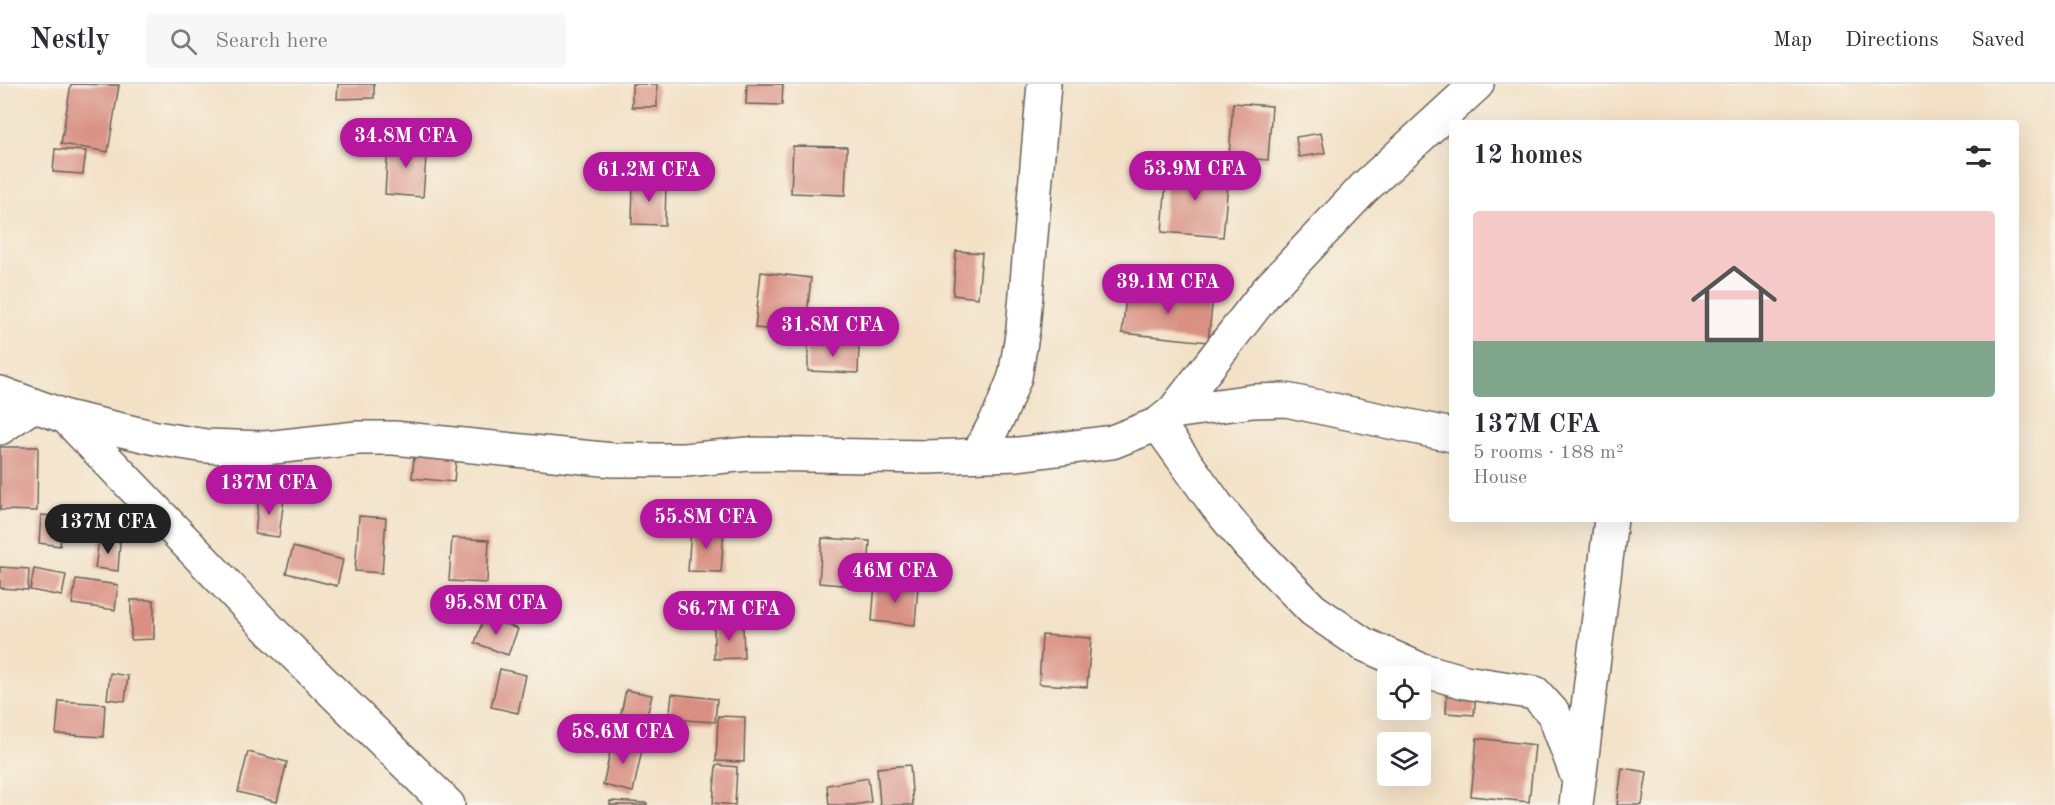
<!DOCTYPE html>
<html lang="en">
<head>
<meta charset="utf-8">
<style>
	:root { --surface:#fff; --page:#f7f7f7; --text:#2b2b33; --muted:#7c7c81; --line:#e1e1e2; --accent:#b5179e }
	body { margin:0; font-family:"Old Standard TT",serif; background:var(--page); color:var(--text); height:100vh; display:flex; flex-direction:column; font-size:22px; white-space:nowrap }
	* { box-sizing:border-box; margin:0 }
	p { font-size:20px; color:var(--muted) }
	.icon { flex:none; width:33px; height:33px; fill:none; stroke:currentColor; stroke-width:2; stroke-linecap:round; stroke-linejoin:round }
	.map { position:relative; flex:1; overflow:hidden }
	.panel { position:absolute; left:1449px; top:36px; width:570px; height:402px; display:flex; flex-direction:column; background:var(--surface); border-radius:6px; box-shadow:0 6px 24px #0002 }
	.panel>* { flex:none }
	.tools { position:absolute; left:1377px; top:582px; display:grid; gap:12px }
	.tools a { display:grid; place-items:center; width:54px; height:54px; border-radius:6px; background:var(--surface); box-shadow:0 6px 24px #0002; font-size:30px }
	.price { position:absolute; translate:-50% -51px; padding:0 14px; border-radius:21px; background:var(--accent); color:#fff; font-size:20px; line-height:39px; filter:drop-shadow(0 2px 3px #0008) }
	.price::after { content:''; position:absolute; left:50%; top:36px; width:18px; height:14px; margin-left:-9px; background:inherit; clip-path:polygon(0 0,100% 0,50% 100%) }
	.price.on { background:#222; color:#fff }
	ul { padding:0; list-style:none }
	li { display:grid; align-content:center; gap:12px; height:318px; padding:0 24px }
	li+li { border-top:2px solid var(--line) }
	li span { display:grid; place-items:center; height:186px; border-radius:6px; color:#555 }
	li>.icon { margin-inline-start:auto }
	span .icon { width:108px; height:108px; fill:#fffc; stroke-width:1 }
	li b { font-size:26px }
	h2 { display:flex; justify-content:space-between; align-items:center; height:72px; padding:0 24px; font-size:26px }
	header { display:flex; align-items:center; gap:36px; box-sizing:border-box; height:84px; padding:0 30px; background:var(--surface); border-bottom:2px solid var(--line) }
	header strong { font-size:28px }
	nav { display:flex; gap:33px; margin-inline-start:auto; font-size:21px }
	.search { width:420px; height:54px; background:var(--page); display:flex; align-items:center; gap:15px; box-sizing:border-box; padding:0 21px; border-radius:6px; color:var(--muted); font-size:22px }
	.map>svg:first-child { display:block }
	.building { fill:#d99083 }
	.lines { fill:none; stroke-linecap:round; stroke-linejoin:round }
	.minor-casing { stroke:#676158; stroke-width:36 }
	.minor { stroke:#fff; stroke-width:33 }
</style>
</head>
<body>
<header>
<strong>Nestly</strong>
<div class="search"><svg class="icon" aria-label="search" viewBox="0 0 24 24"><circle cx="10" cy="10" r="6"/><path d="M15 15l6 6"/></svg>Search here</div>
<nav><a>Map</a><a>Directions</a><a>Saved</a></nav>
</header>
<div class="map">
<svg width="2055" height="721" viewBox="0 0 2055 721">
	<rect width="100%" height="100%" fill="#f7f3e8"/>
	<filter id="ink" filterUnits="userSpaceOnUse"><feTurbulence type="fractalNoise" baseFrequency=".0167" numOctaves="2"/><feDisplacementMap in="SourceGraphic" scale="12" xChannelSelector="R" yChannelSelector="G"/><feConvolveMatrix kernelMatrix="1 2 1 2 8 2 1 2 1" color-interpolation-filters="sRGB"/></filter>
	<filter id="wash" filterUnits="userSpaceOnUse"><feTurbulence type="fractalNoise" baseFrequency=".008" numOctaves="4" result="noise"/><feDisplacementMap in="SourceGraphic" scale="24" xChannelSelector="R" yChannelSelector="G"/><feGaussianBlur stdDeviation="1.35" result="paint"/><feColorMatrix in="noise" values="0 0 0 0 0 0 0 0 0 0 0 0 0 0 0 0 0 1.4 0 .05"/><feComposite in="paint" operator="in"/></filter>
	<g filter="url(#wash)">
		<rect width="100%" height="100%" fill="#f3e1c6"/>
		<g id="blocks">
			<path class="building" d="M 71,0 L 119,1 L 108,68 L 61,60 Z
				M 338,0 L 374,0 L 374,14 L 337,15 Z
				M 632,0 L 657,0 L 657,23 L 632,23 Z
				M 747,0 L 783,0 L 782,21 L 746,20 Z
				M 1233,19 L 1272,22 L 1268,76 L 1229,73 Z
				M 1321,49 L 1325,69 L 1299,73 L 1296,53 Z
				M 388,57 L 427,59 L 423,113 L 385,110 Z
				M 793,62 L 847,63 L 845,111 L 791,109 Z
				M 55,65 L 86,67 L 83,90 L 53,88 Z
				M 1167,84 L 1229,89 L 1223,153 L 1162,148 Z
				M 633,98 L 666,98 L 665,141 L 632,140 Z
				M 956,167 L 982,169 L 978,214 L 953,211 Z
				M 761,188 L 811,194 L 805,249 L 755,244 Z
				M 1127,204 L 1213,213 L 1208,258 L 1122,249 Z
				M 808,259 L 859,260 L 858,289 L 808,287 Z
				M 0,363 L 38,363 L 37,427 L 0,426 Z
				M 415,364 L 457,367 L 454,398 L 412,394 Z
				M 259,412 L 284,415 L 279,453 L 255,450 Z
				M 41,431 L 63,433 L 60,462 L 39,459 Z
				M 359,432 L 386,434 L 382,489 L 355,487 Z
				M 691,444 L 724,445 L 721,488 L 688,487 Z
				M 452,454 L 489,456 L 487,499 L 449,497 Z
				M 822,454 L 870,457 L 867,503 L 819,499 Z
				M 99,456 L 120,458 L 118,487 L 95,484 Z
				M 293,463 L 343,476 L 337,502 L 286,489 Z
				M 0,483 L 29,485 L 28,506 L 0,504 Z
				M 34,485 L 66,491 L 62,512 L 30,506 Z
				M 76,495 L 118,501 L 115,526 L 72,520 Z
				M 875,499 L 918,503 L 915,541 L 872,537 Z
				M 131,516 L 154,516 L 154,555 L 131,556 Z
				M 484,533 L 518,545 L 508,571 L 475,559 Z
				M 743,541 L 744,574 L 714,575 L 714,542 Z
				M 1042,551 L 1091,554 L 1087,603 L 1039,600 Z
				M 500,585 L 526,591 L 518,629 L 491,623 Z
				M 110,589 L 128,592 L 125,617 L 107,615 Z
				M 626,606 L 652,611 L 643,649 L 618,644 Z
				M 1447,608 L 1476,610 L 1474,631 L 1446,629 Z
				M 672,610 L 717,615 L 715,638 L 669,635 Z
				M 59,617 L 105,620 L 103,653 L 56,650 Z
				M 718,632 L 745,633 L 744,678 L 716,677 Z
				M 1477,654 L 1535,661 L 1529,718 L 1471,712 Z
				M 613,655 L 643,661 L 633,708 L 603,701 Z
				M 248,668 L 287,678 L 277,718 L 238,708 Z
				M 716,681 L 737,683 L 735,721 L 713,719 Z
				M 910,681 L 913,721 L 880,721 L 877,684 Z
				M 1622,684 L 1647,688 L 1642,721 L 1617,721 Z
				M 868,694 L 871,718 L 854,721 L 829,721 L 827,701 Z
				M 610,717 L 647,719 L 647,721 L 610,721 Z"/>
		</g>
	</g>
	<g filter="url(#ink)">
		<use href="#blocks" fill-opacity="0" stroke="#676158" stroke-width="1.5"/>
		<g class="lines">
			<g class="minor-casing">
				<path id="minor" d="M 0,309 L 66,333 L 156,354 L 206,362 L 265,364 L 357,354 L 394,354 L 613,376 L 685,376 L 748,370 L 927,373 L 1018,370 L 1112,358 L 1158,340 L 1173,328 L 1266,208 L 1364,104 L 1477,0
					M 1173,328 L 1253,317 L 1286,316 L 1452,351
					M 66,333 L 271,547 L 448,721
					M 1158,340 L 1217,422 L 1249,461 L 1313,526 L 1363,560 L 1419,585 L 1465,598 L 1535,609 L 1554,630 L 1579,697
					M 0,344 L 32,322
					M 978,371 L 1001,328 L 1015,293 L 1023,245 L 1044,0
					M 1576,721 L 1611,435"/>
			</g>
			<use href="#minor" class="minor"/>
		</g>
	</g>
</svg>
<div class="tools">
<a><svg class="icon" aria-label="locate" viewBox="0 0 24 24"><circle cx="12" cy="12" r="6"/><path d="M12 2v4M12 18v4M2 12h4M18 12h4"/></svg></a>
<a><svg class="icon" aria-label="layers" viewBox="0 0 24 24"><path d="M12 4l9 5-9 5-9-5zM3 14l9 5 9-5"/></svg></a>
</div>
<b class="price" style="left:406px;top:85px">34.8M CFA</b>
<b class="price" style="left:1195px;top:118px">53.9M CFA</b>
<b class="price" style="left:649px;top:119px">61.2M CFA</b>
<b class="price" style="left:1168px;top:231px">39.1M CFA</b>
<b class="price" style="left:833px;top:274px">31.8M CFA</b>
<b class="price" style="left:269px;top:432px">137M CFA</b>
<b class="price" style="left:706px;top:466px">55.8M CFA</b>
<b class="price on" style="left:108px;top:471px">137M CFA</b>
<b class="price" style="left:895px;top:520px">46M CFA</b>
<b class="price" style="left:496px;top:552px">95.8M CFA</b>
<b class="price" style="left:729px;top:558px">86.7M CFA</b>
<b class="price" style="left:623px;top:681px">58.6M CFA</b>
<section class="panel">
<h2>12 homes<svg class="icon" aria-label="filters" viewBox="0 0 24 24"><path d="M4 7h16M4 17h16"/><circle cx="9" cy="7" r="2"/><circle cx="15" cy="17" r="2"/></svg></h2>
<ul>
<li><span style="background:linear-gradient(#f6c9c9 70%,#7fa58c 0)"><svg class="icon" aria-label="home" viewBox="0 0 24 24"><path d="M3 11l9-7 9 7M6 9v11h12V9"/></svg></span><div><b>137M CFA</b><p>5 rooms · 188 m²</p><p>House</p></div></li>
</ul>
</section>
</div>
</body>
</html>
